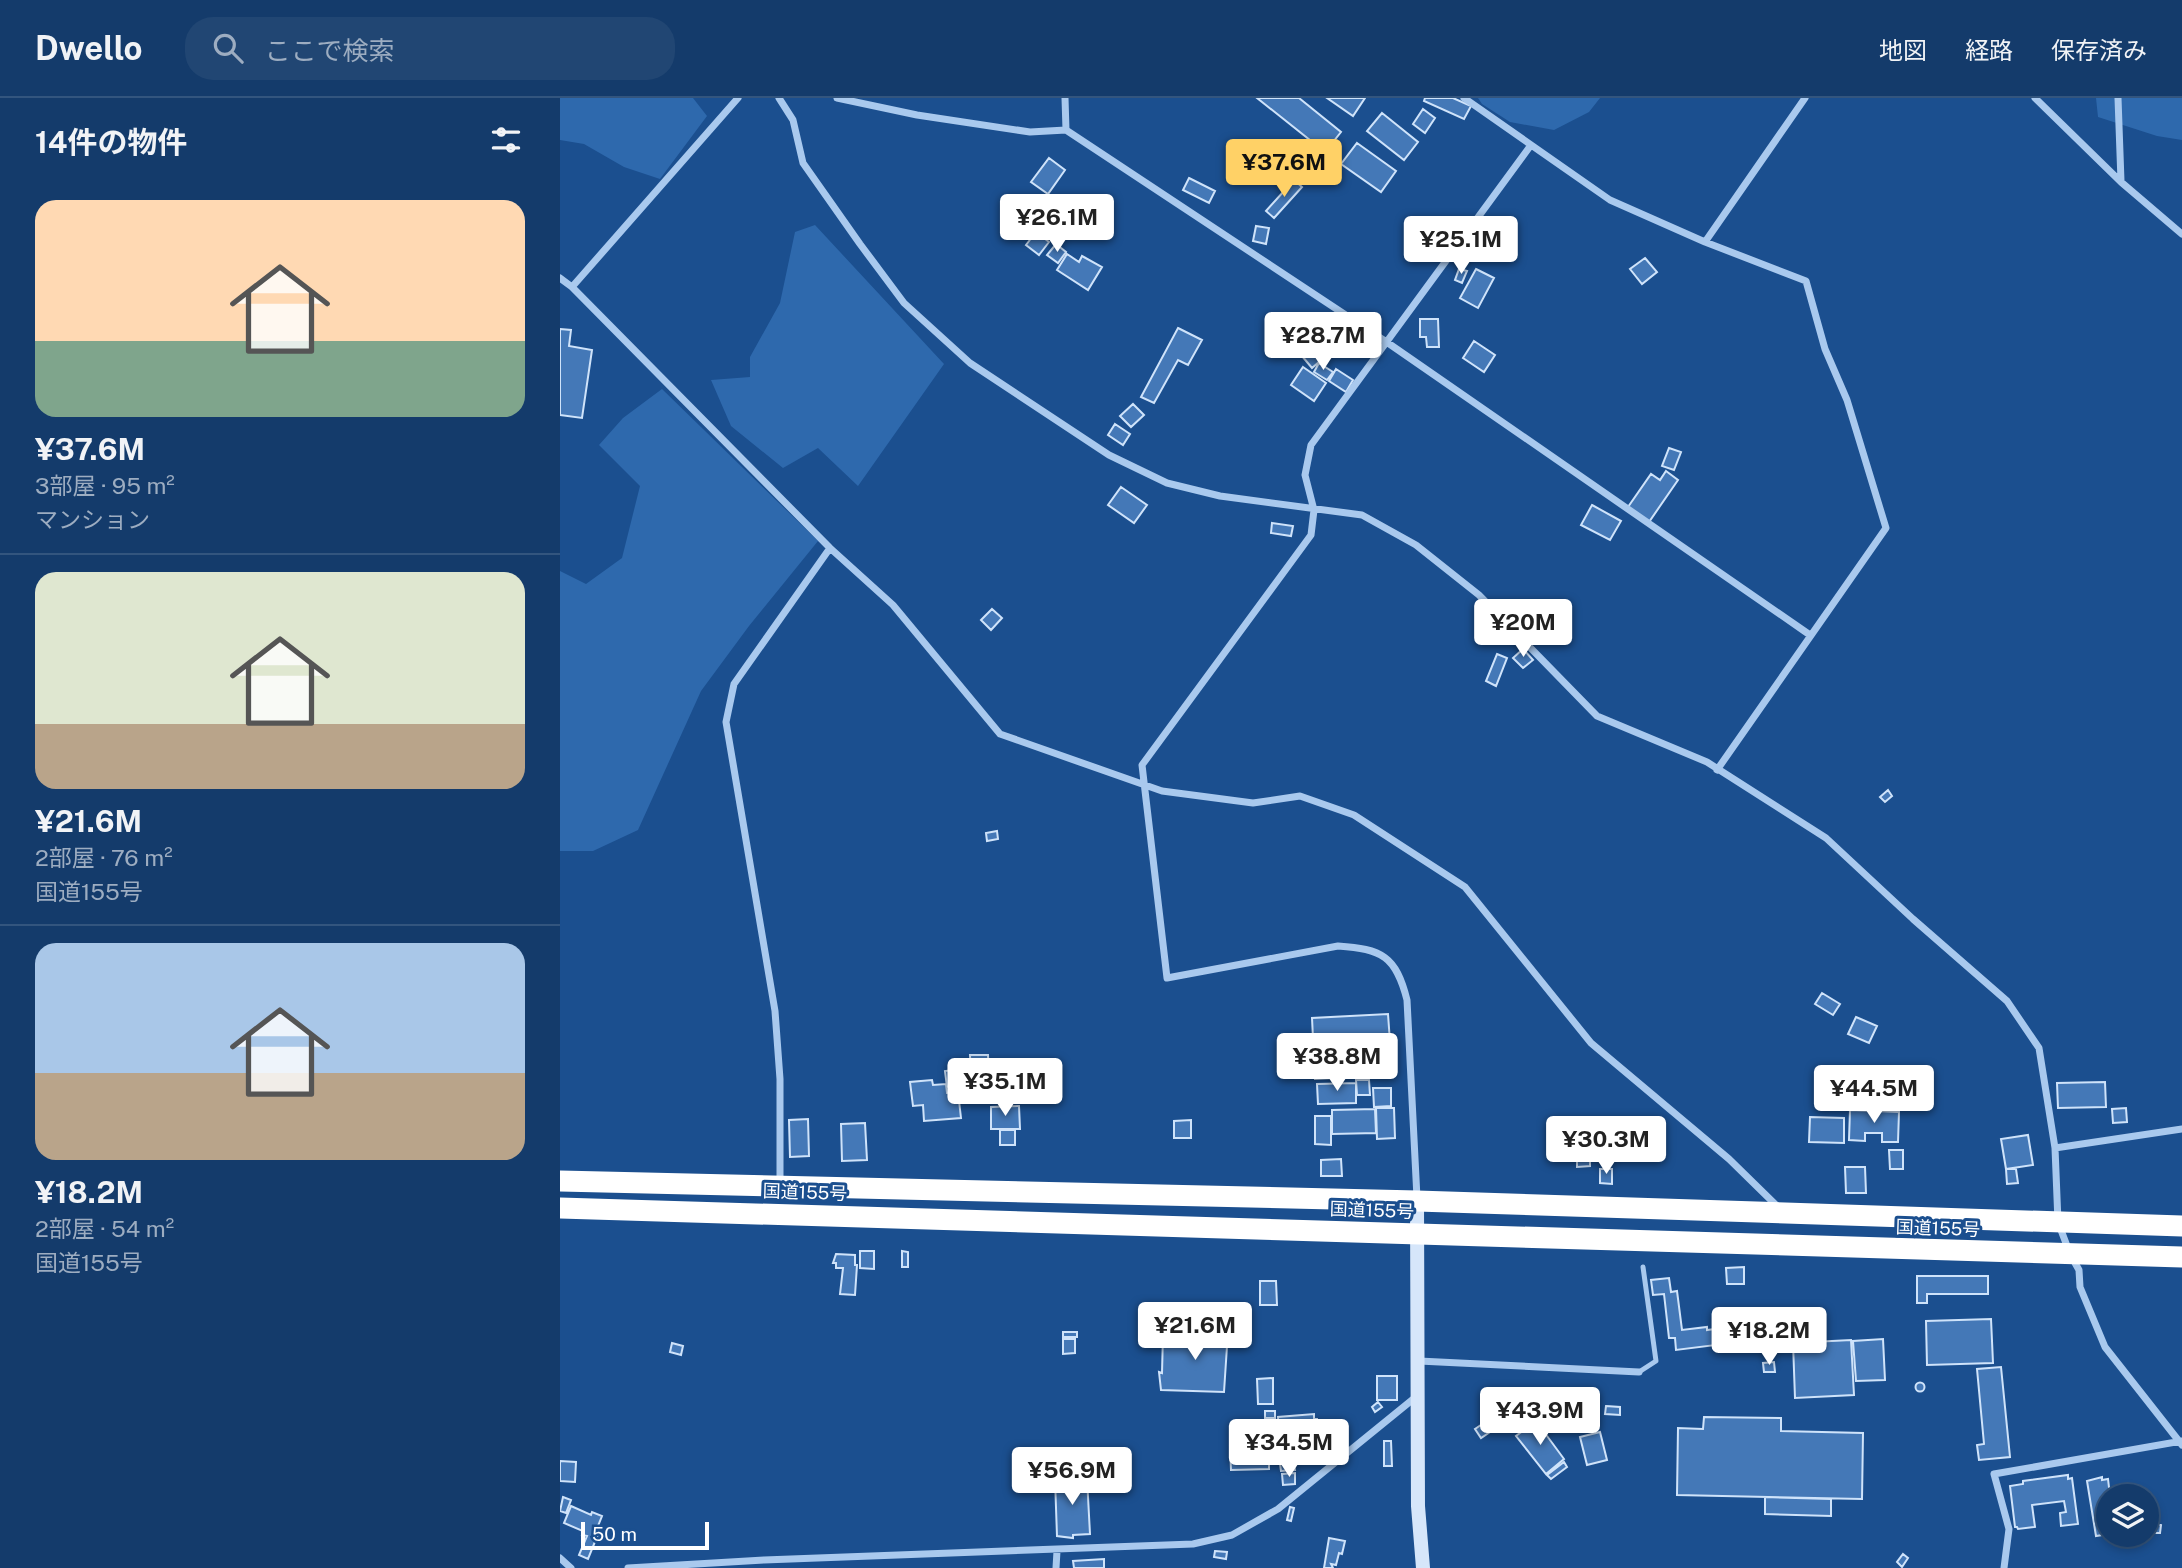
<!DOCTYPE html>
<html lang="ja">
<head>
<meta charset="utf-8">
<style>
	:root { --surface:#143b6b; --page:#214673; --text:#f1f3f6; --muted:#9dadc1; --line:#33557e; --accent:#ffd166 }
	body { margin:0; font-family:"Public Sans","Noto Sans JP",sans-serif; background:var(--page); color:var(--text); height:100vh; display:flex; flex-direction:column; font-size:26px; white-space:nowrap }
	* { box-sizing:border-box; margin:0 }
	p { font-size:23px; color:var(--muted) }
	.icon { flex:none; width:38px; height:38px; fill:none; stroke:currentColor; stroke-width:2; stroke-linecap:round; stroke-linejoin:round }
	.map { position:relative; flex:1; overflow:hidden }
	.panel { display:flex; flex-direction:column; background:var(--surface); width:560px }
	.panel>* { flex:none }
	.fabs { position:absolute; left:1536px; top:1386px; display:grid; gap:14px }
	.fabs a { display:grid; place-items:center; width:63px; height:63px; border-radius:50%; background:var(--surface); box-shadow:0 4px 10px #0003,0 0 0 2px var(--line); font-size:35px }
	.scale { position:absolute; left:21px; bottom:18px; width:128px; box-sizing:border-box; padding-left:7px; border:4px solid #fff; border-top:0; font-size:19px; line-height:24px; white-space:nowrap; color:#fff; -webkit-text-stroke:5px #1b4f8f; paint-order:stroke }
	.price { position:absolute; translate:-50% -60px; padding:0 16px; border-radius:7px; background:#fff; color:#222; font-size:23px; line-height:46px; filter:drop-shadow(0 2px 4px #0008) }
	.price::after { content:''; position:absolute; left:50%; top:42px; width:21px; height:16px; margin-left:-10px; background:inherit; clip-path:polygon(0 0,100% 0,50% 100%) }
	.price.selected { background:var(--accent); color:#111 }
	ul { padding:0; list-style:none }
	li { display:grid; align-content:center; gap:14px; height:371px; padding:0 35px }
	li+li { border-top:2px solid var(--line) }
	li span { display:grid; place-items:center; height:217px; border-radius:21px; color:#555 }
	li>.icon { margin-inline-start:auto }
	span .icon { width:126px; height:126px; fill:#fffc; stroke-width:1 }
	li b { font-size:30px }
	h2 { display:flex; justify-content:space-between; align-items:center; height:84px; padding:0 35px; font-size:30px }
	header { display:flex; align-items:center; gap:42px; box-sizing:border-box; height:98px; padding:0 35px; background:var(--surface); border-bottom:2px solid var(--line) }
	header strong { font-size:33px }
	nav { display:flex; gap:38px; margin-inline-start:auto; font-size:24px }
	.search { width:490px; height:63px; background:var(--page); display:flex; align-items:center; gap:18px; box-sizing:border-box; padding:0 24px; border-radius:28px; color:var(--muted); font-size:26px }
	main { display:flex; flex:1; min-height:0 }
	.map>svg:first-child { display:block }
	.green { fill:#2e69ad }
	.building { fill:#4478b7; stroke:#cfe3fa; stroke-width:2 }
	.lines { fill:none; stroke-linecap:round; stroke-linejoin:round }
	.lane { stroke:#a9c9ee; stroke-width:5 }
	.street { stroke:#a9c9ee; stroke-width:7 }
	.secondary { stroke:#d6e6fa; stroke-width:14 }
	.highway { stroke:#fff; stroke-width:21 }
	.labels { text-anchor:middle; dominant-baseline:central; stroke-width:6; stroke-linejoin:round; paint-order:stroke }
	.street-label { font-size:18px; fill:#fff; stroke:#1b4f8f }
</style>
</head>
<body>
<header>
<strong>Dwello</strong>
<div class="search"><svg class="icon" aria-label="search" viewBox="0 0 24 24"><circle cx="10" cy="10" r="6"/><path d="M15 15l6 6"/></svg>ここで検索</div>
<nav><a>地図</a><a>経路</a><a>保存済み</a></nav>
</header>
<main>
<section class="panel">
<h2>14件の物件<svg class="icon" aria-label="filters" viewBox="0 0 24 24"><path d="M4 7h16M4 17h16"/><circle cx="9" cy="7" r="2"/><circle cx="15" cy="17" r="2"/></svg></h2>
<ul>
<li><span style="background:linear-gradient(#ffd9b3 65%,#7fa58c 0)"><svg class="icon" aria-label="home" viewBox="0 0 24 24"><path d="M3 11l9-7 9 7M6 9v11h12V9"/></svg></span><div><b>¥37.6M</b><p>3部屋 · 95 m²</p><p>マンション</p></div></li>
<li><span style="background:linear-gradient(#dfe7d0 70%,#b9a48a 0)"><svg class="icon" aria-label="home" viewBox="0 0 24 24"><path d="M3 11l9-7 9 7M6 9v11h12V9"/></svg></span><div><b>¥21.6M</b><p>2部屋 · 76 m²</p><p>国道155号</p></div></li>
<li><span style="background:linear-gradient(#a9c7e8 60%,#b9a48a 0)"><svg class="icon" aria-label="home" viewBox="0 0 24 24"><path d="M3 11l9-7 9 7M6 9v11h12V9"/></svg></span><div><b>¥18.2M</b><p>2部屋 · 54 m²</p><p>国道155号</p></div></li>
</ul>
</section>
<div class="map">
<svg width="1622" height="1470" viewBox="0 0 1622 1470">
	<rect width="100%" height="100%" fill="#1b4f8f"/>
	<path class="green" d="M 0,0 L 133,0 L 147,18 L 100,81 L 64,69 L 24,46 L 0,42 Z
		M 918,0 L 1040,0 L 1029,14 L 994,32 L 950,24 L 922,6 Z
		M 1536,0 L 1622,0 L 1622,42 L 1597,38 L 1538,19 Z
		M 255,127 L 384,266 L 298,388 L 258,350 L 223,370 L 171,328 L 151,282 L 190,279 L 190,259 L 220,205 L 235,134 Z
		M 102,291 L 258,443 L 189,528 L 141,593 L 78,732 L 33,753 L 0,753 L 0,473 L 26,486 L 62,460 L 80,388 L 39,347 L 63,320 Z"/>
	<path class="building" d="M 697,0 L 739,0 L 781,34 L 765,54 Z
		M 767,0 L 805,0 L 793,18 Z
		M 865,0 L 893,0 L 911,8 L 904,21 L 864,3 Z
		M 863,11 L 875,20 L 865,35 L 853,26 Z
		M 822,15 L 858,44 L 844,62 L 807,33 Z
		M 797,45 L 836,73 L 821,94 L 781,66 Z
		M 489,60 L 505,72 L 488,96 L 471,84 Z
		M 629,80 L 655,93 L 649,105 L 623,92 Z
		M 734,82 L 742,89 L 714,120 L 706,113 Z
		M 696,128 L 709,130 L 706,146 L 693,143 Z
		M 476,134 L 489,144 L 479,157 L 466,147 Z
		M 496,146 L 506,154 L 498,165 L 487,157 Z
		M 507,156 L 519,164 L 522,158 L 542,169 L 528,192 L 497,172 Z
		M 1085,160 L 1097,174 L 1082,186 L 1070,171 Z
		M 899,171 L 907,173 L 902,185 L 895,182 Z
		M 916,171 L 934,180 L 918,210 L 900,200 Z
		M 860,221 L 878,221 L 879,249 L 867,249 L 866,239 L 860,239 Z
		M 736,228 L 750,238 L 736,258 L 722,249 Z
		M 618,230 L 642,242 L 628,267 L 618,262 L 594,305 L 581,299 Z
		M 0,231 L 11,232 L 9,248 L 32,252 L 22,320 L 0,317 Z
		M 914,243 L 935,257 L 924,274 L 903,260 Z
		M 749,252 L 760,263 L 752,270 L 742,258 Z
		M 759,265 L 773,274 L 767,282 L 754,274 Z
		M 743,269 L 766,285 L 754,303 L 731,287 Z
		M 776,271 L 793,282 L 786,294 L 769,283 Z
		M 573,306 L 584,317 L 571,329 L 560,318 Z
		M 555,326 L 570,336 L 563,347 L 548,337 Z
		M 1109,350 L 1121,354 L 1114,372 L 1102,368 Z
		M 1106,373 L 1118,382 L 1089,424 L 1068,409 L 1091,376 L 1100,382 Z
		M 561,389 L 587,407 L 574,425 L 548,407 Z
		M 1032,407 L 1061,423 L 1050,442 L 1021,427 Z
		M 712,425 L 733,428 L 731,438 L 711,435 Z
		M 432,511 L 442,520 L 431,532 L 421,522 Z
		M 963,551 L 973,562 L 963,570 L 953,560 Z
		M 937,556 L 947,560 L 936,588 L 926,583 Z
		M 1328,692 L 1332,698 L 1325,704 L 1320,699 Z
		M 437,733 L 438,741 L 427,743 L 426,735 Z
		M 1262,895 L 1280,906 L 1273,917 L 1255,906 Z
		M 828,916 L 830,944 L 793,946 L 795,979 L 755,981 L 752,920 Z
		M 1296,919 L 1317,928 L 1309,945 L 1288,936 Z
		M 748,940 L 749,970 L 728,971 L 727,941 Z
		M 410,957 L 428,957 L 429,984 L 411,984 Z
		M 408,970 L 410,986 L 387,989 L 385,973 Z
		M 372,982 L 373,987 L 386,986 L 387,995 L 398,994 L 401,1020 L 364,1023 L 363,1007 L 353,1008 L 350,984 Z
		M 796,982 L 809,982 L 810,997 L 797,997 Z
		M 1545,984 L 1546,1009 L 1498,1010 L 1497,985 Z
		M 796,985 L 796,1005 L 758,1006 L 757,986 Z
		M 813,990 L 831,990 L 831,1008 L 814,1009 Z
		M 459,1008 L 460,1031 L 431,1031 L 431,1009 Z
		M 816,1010 L 834,1010 L 835,1040 L 817,1041 Z
		M 1566,1010 L 1567,1024 L 1553,1025 L 1552,1011 Z
		M 815,1011 L 816,1035 L 772,1036 L 772,1012 Z
		M 1290,1012 L 1339,1014 L 1338,1044 L 1322,1044 L 1322,1035 L 1305,1035 L 1305,1043 L 1289,1042 Z
		M 755,1018 L 771,1018 L 771,1047 L 755,1046 Z
		M 1250,1019 L 1284,1020 L 1284,1045 L 1249,1044 Z
		M 248,1021 L 249,1058 L 230,1059 L 229,1022 Z
		M 631,1022 L 631,1040 L 614,1040 L 614,1023 Z
		M 305,1025 L 307,1062 L 282,1063 L 281,1026 Z
		M 1051,1026 L 1051,1045 L 1017,1046 L 1016,1027 Z
		M 440,1032 L 455,1032 L 455,1047 L 440,1047 Z
		M 1468,1037 L 1473,1067 L 1446,1071 L 1441,1041 Z
		M 1017,1050 L 1030,1050 L 1030,1068 L 1017,1069 Z
		M 1329,1052 L 1343,1052 L 1343,1071 L 1330,1071 Z
		M 781,1061 L 782,1078 L 761,1078 L 761,1062 Z
		M 1285,1069 L 1305,1069 L 1306,1095 L 1286,1095 Z
		M 1040,1071 L 1052,1071 L 1052,1086 L 1040,1085 Z
		M 1446,1071 L 1456,1071 L 1458,1085 L 1447,1086 Z
		M 300,1153 L 314,1153 L 314,1171 L 300,1170 Z
		M 342,1153 L 348,1154 L 348,1169 L 342,1169 Z
		M 276,1156 L 295,1157 L 295,1167 L 297,1167 L 295,1197 L 280,1196 L 283,1170 L 276,1170 L 276,1165 L 273,1165 Z
		M 1184,1169 L 1184,1186 L 1167,1186 L 1166,1170 Z
		M 1357,1178 L 1428,1178 L 1428,1196 L 1367,1196 L 1367,1205 L 1357,1205 Z
		M 1109,1180 L 1111,1194 L 1117,1193 L 1122,1232 L 1147,1229 L 1147,1232 L 1162,1230 L 1164,1246 L 1116,1252 L 1115,1240 L 1109,1240 L 1104,1196 L 1093,1197 L 1091,1182 Z
		M 700,1183 L 716,1183 L 717,1207 L 700,1207 Z
		M 632,1207 L 647,1207 L 646,1232 L 631,1232 Z
		M 1188,1217 L 1189,1242 L 1167,1243 L 1166,1218 Z
		M 1431,1221 L 1433,1265 L 1367,1267 L 1366,1223 Z
		M 631,1232 L 668,1233 L 664,1294 L 601,1292 L 599,1274 L 602,1275 L 603,1236 L 631,1237 Z
		M 503,1234 L 517,1234 L 517,1239 L 503,1239 Z
		M 503,1241 L 515,1241 L 515,1255 L 503,1256 Z
		M 1323,1241 L 1325,1282 L 1296,1283 L 1293,1243 Z
		M 1291,1242 L 1294,1297 L 1235,1300 L 1233,1245 Z
		M 112,1245 L 123,1248 L 121,1257 L 110,1254 Z
		M 1214,1264 L 1215,1274 L 1204,1274 L 1203,1265 Z
		M 1441,1269 L 1450,1359 L 1419,1362 L 1417,1347 L 1424,1346 L 1417,1271 Z
		M 817,1278 L 837,1278 L 837,1302 L 817,1302 Z
		M 713,1280 L 713,1306 L 698,1306 L 697,1281 Z
		M1355.5 1289a4.5 4.5 0 1 1 9 0a4.5 4.5 0 1 1-9 0Z
		M 818,1304 L 822,1309 L 815,1314 L 812,1309 Z
		M 1046,1308 L 1060,1309 L 1060,1317 L 1045,1316 Z
		M 705,1313 L 715,1313 L 715,1320 L 705,1320 Z
		M 754,1316 L 754,1321 L 757,1321 L 759,1342 L 738,1344 L 738,1338 L 731,1339 L 732,1354 L 720,1354 L 718,1319 Z
		M 1144,1319 L 1221,1320 L 1221,1333 L 1303,1335 L 1302,1401 L 1117,1397 L 1118,1330 L 1143,1331 Z
		M 927,1323 L 933,1332 L 921,1340 L 915,1331 Z
		M 976,1323 L 1004,1361 L 986,1376 L 956,1338 Z
		M 1040,1334 L 1047,1362 L 1027,1367 L 1020,1339 Z
		M 824,1343 L 831,1343 L 832,1368 L 824,1368 Z
		M 709,1347 L 709,1371 L 671,1372 L 670,1348 Z
		M 0,1363 L 16,1364 L 15,1384 L 0,1383 Z
		M 1004,1364 L 1007,1369 L 991,1381 L 987,1377 Z
		M 734,1365 L 735,1372 L 721,1373 L 720,1366 Z
		M 735,1375 L 735,1386 L 723,1387 L 722,1376 Z
		M 1508,1377 L 1508,1381 L 1512,1380 L 1518,1426 L 1501,1428 L 1500,1415 L 1506,1414 L 1504,1403 L 1472,1407 L 1475,1429 L 1458,1431 L 1457,1429 L 1455,1429 L 1450,1388 L 1463,1386 L 1463,1383 Z
		M 1542,1379 L 1542,1382 L 1548,1381 L 1550,1398 L 1549,1436 L 1536,1438 L 1527,1383 Z
		M 527,1380 L 530,1436 L 513,1437 L 513,1440 L 497,1438 L 495,1381 Z
		M 490,1381 L 495,1381 L 496,1394 L 490,1394 Z
		M 3,1399 L 11,1402 L 6,1415 L 0,1413 Z
		M 1205,1399 L 1271,1401 L 1271,1418 L 1205,1416 Z
		M 11,1408 L 31,1417 L 32,1414 L 42,1418 L 38,1428 L 41,1429 L 28,1461 L 19,1457 L 27,1438 L 22,1437 L 23,1433 L 4,1425 Z
		M 730,1409 L 734,1410 L 731,1423 L 727,1422 Z
		M 1593,1426 L 1601,1427 L 1600,1435 L 1592,1435 Z
		M 769,1440 L 785,1443 L 782,1456 L 779,1455 L 776,1467 L 771,1466 L 773,1470 L 764,1470 Z
		M 655,1453 L 667,1454 L 666,1461 L 654,1459 Z
		M 1343,1456 L 1348,1460 L 1342,1469 L 1337,1464 Z
		M 544,1461 L 544,1470 L 514,1470 L 513,1463 Z"/>
	<g class="lines">
		<path class="lane" d="M 1079,1274 L 1096,1263 L 1083,1169"/>
		<path class="street" d="M 219,0 L 233,22 L 243,65 L 300,146 L 344,205 L 410,265 L 549,357 L 607,385 L 660,398 L 802,417 L 856,447 L 919,497 L 1037,618 L 1147,664 L 1266,740 L 1353,821 L 1447,903 L 1479,950 L 1495,1050 L 1498,1124 L 1510,1156 L 1519,1172 L 1520,1189 L 1545,1249 L 1622,1347
			M 277,0 L 357,17 L 470,34 L 506,32 L 828,245 L 1250,537
			M 505,0 L 506,32
			M 904,0 L 1050,102 L 1145,144 L 1246,183 L 1265,251 L 1287,302 L 1326,430 L 1157,672
			M 1475,0 L 1561,84 L 1622,136
			M 1558,0 L 1561,83
			M 1145,144 L 1245,0
			M 0,180 L 12,189 L 270,450 L 333,507 L 440,636 L 602,693 L 693,705 L 740,698 L 794,717 L 905,789 L 1031,945 L 1169,1061 L 1220,1111
			M 12,189 L 178,0
			M 1495,1050 L 1622,1031
			M 220,1085 L 220,981 L 215,913 L 166,624 L 174,586 L 270,450
			M 857,1100 L 847,902 C 836,858 822,851 778,848 L 607,880 L 582,667 L 751,437 L 754,412 L 745,377 L 751,347 L 971,47
			M 859,1263 L 1079,1274
			M 0,1460 L 11,1470
			M 68,1470 L 204,1462 L 633,1446 L 672,1437 L 718,1411 L 857,1298
			M 496,1470 L 497,1453
			M 1444,1470 L 1449,1431 L 1434,1376 L 1622,1343"/>
		<path class="secondary" d="M 857,1103 L 858,1408 L 863,1470"/>
		<path class="highway" d="M 0,1083 L 857,1103 L 1622,1128
			M 0,1110 L 1622,1159"/>
	</g>
	<g class="labels">
		<g class="street-label">
			<text transform="translate(245 1094) rotate(2)">国道155号</text>
			<text transform="translate(812 1112) rotate(2)">国道155号</text>
			<text transform="translate(1378 1130) rotate(2)">国道155号</text>
		</g>
	</g>
</svg>
<div class="fabs">
<a><svg class="icon" aria-label="layers" viewBox="0 0 24 24"><path d="M12 4l9 5-9 5-9-5zM3 14l9 5 9-5"/></svg></a>
</div>
<div class="scale">50 m</div>
<b class="price selected" style="left:724px;top:101px">¥37.6M</b>
<b class="price" style="left:497px;top:156px">¥26.1M</b>
<b class="price" style="left:901px;top:178px">¥25.1M</b>
<b class="price" style="left:763px;top:274px">¥28.7M</b>
<b class="price" style="left:963px;top:561px">¥20M</b>
<b class="price" style="left:777px;top:995px">¥38.8M</b>
<b class="price" style="left:445px;top:1020px">¥35.1M</b>
<b class="price" style="left:1314px;top:1027px">¥44.5M</b>
<b class="price" style="left:1046px;top:1078px">¥30.3M</b>
<b class="price" style="left:635px;top:1264px">¥21.6M</b>
<b class="price" style="left:1209px;top:1269px">¥18.2M</b>
<b class="price" style="left:980px;top:1349px">¥43.9M</b>
<b class="price" style="left:729px;top:1381px">¥34.5M</b>
<b class="price" style="left:512px;top:1409px">¥56.9M</b>
</div>
</main>
</body>
</html>
